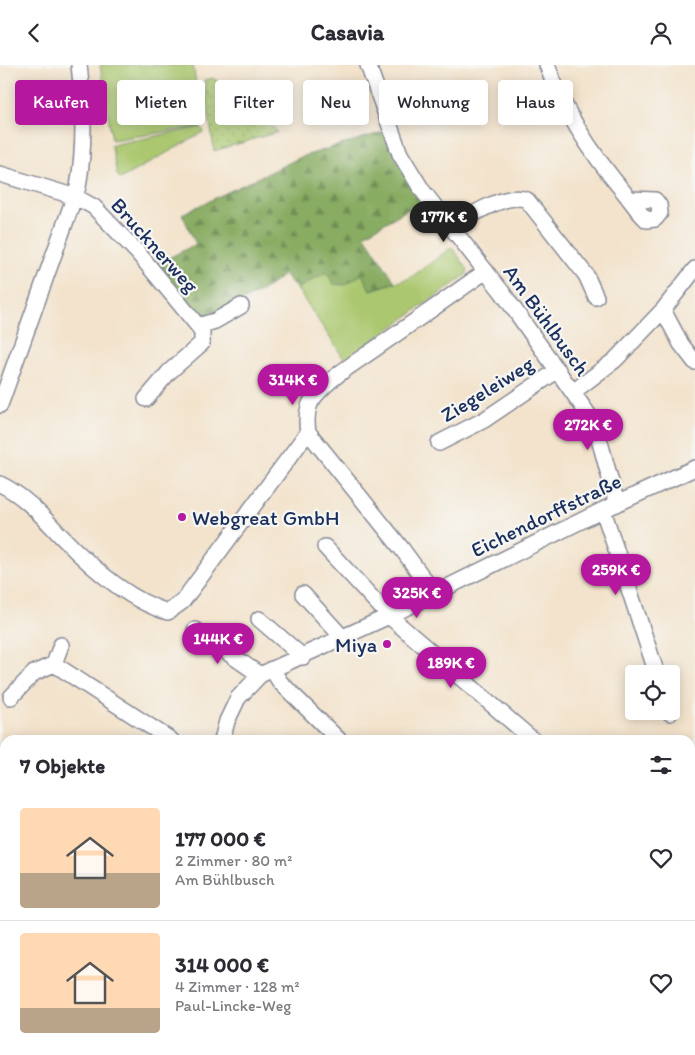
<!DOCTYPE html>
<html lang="de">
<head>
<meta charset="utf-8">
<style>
	:root { --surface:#fff; --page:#f7f7f7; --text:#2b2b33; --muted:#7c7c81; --line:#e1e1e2; --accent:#b5179e }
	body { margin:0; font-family:Itim,sans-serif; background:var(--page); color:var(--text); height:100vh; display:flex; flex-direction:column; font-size:19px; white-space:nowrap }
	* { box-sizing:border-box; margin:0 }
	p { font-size:16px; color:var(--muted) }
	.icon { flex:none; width:28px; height:28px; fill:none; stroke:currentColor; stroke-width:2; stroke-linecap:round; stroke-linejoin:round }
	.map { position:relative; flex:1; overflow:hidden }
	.drawer { position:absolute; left:0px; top:670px; width:695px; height:320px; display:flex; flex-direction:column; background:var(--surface); border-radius:15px 15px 0 0; box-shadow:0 2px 12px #0003 }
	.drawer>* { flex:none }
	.hud { position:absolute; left:15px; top:15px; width:665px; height:45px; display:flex; gap:10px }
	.buttons { position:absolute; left:625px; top:600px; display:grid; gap:10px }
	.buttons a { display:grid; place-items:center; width:55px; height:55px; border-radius:5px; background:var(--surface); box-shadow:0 2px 12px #0003; font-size:25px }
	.price { position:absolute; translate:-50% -42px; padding:0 11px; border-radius:18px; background:var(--accent); color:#fff; font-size:16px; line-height:32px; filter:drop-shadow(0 1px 2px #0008) }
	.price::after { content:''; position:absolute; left:50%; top:30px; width:15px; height:11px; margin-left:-8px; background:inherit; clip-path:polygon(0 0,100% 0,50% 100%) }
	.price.on { background:#222; color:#fff }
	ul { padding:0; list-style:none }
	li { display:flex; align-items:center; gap:15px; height:125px; padding:0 20px }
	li+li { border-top:1px solid var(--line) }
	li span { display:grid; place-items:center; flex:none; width:140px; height:100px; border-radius:5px; color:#555 }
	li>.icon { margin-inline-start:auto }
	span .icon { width:60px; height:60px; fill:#fffc; stroke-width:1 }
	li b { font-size:21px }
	h2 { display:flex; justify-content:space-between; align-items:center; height:60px; padding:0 20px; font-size:21px }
	.chip { padding:0 18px; border-radius:5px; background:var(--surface); box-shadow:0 2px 12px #0003; font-size:18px; line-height:45px }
	.chip.on { background:var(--accent); color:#fff }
	header { display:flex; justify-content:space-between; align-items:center; height:65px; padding:0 20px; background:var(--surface); font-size:22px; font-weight:700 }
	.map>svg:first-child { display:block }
	.grass { fill:#abc86f; stroke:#637c66 }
	.forest { fill:url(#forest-firs); stroke:#526e60 }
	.park { fill:url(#park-dots); stroke:#637c66 }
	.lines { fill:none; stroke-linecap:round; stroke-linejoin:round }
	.minor-casing { stroke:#878995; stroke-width:18 }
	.minor { stroke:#fff; stroke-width:15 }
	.poi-dot { fill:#b5179e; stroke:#f6f6f2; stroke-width:2 }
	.labels { text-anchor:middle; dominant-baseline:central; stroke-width:4.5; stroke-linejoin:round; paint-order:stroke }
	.street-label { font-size:21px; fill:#1b2f5e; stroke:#f6f6f2 }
	.poi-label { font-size:21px; fill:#1b2f5e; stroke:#f6f6f2; text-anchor:start }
</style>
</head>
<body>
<header><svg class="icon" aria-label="back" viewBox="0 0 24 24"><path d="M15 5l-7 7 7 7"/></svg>Casavia<svg class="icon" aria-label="person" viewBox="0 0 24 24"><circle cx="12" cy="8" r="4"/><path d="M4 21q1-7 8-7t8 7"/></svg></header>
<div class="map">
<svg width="695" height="990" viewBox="0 0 695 990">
	<defs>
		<pattern id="forest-firs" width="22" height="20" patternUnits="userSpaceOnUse" patternTransform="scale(1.25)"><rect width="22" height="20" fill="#88ac62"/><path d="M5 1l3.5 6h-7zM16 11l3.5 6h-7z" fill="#6e8c54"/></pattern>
		<pattern id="park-dots" width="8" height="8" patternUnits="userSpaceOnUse" patternTransform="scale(1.25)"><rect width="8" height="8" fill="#abc86f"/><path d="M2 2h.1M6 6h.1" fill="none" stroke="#8aa35e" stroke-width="1.8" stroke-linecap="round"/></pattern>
	</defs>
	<rect width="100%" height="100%" fill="#f6f6f2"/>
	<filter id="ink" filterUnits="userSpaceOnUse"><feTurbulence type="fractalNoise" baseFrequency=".02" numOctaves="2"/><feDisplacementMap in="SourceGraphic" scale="10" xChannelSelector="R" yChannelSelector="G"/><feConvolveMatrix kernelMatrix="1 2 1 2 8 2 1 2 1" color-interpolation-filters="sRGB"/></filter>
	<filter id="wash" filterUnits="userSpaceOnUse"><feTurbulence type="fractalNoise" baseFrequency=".0096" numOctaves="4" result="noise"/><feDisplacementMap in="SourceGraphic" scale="20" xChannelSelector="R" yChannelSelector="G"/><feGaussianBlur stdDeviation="1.12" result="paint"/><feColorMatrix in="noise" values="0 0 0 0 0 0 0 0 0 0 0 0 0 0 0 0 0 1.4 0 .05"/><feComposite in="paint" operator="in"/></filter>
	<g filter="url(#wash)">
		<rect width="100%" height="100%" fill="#f3e3cc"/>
		<path class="grass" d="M 100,0 L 193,0 L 203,61 L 112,75 Z
			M 201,62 L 204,67 L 120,114 L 117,109 L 111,80 Z
			M 452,182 L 468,205 L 466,210 L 345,295 L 297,224 L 326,207 L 362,208 L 371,225 L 410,213 Z
			M 306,985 L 435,985 L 437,990 L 307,990 L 305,987 Z"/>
		<path class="forest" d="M 383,67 L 424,135 L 364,170 L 395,217 L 370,225 L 362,209 L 345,220 L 334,219 L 326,207 L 297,224 L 284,209 C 263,229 223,247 195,252 L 153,201 L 196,179 L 182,149 L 301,92 Z"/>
		<path class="park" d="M 213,13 L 222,19 L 226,33 L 246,35 L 278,67 L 214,86 L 204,15 Z"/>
	</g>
	<g filter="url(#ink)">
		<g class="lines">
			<g class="minor-casing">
				<path id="minor" d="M 368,0 L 400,89 L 422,125 L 502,227 L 595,359 L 617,439
					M 547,0 C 564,48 595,93 627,131 C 634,140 639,148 647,155 L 655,154 L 660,148 L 659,140 L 655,135 L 629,134
					M 0,109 L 76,132 L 94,142 L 138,188 L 198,261 L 202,268 L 202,278 L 169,307 L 146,334
					M 450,163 C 468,152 507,126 527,135 L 586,210 L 596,232
					M 663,245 L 681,279 L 695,297
					M 198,261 L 215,256 L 241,241
					M 573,327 L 615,295 L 663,245 L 695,204
					M 0,340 L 78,122 C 85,82 84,41 79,0
					M 439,378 L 484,355 L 558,305
					M 0,419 C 25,431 43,452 62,472 C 90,501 129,536 168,547 L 182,537 L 308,367
					M 603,445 L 657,609
					M 325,482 L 389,551 L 533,675
					M 434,528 L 402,484 L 308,367 C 306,354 306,341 315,331 C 332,311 358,296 379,281 C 415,256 451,231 486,206
					M 303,529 L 343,573
					M 259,554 L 303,592
					M 195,565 L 260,610
					M 54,599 L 171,675
					M 272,604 L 280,617 L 339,675
					M 11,632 L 34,608 L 54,599 L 61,580
					M 669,646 L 670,648
					M 222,675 L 227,656 L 238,633 L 260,610 L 389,551 L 603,445 L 695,403
					M 690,719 L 695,713
					M 0,796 L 5,801
					M 690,839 L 695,856
					M 122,990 L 126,985"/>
			</g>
			<use href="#minor" class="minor"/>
		</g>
	</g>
	<g class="poi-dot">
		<circle cx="182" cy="452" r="5"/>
		<circle cx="387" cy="579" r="5"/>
	</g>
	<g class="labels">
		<g class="street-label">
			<text transform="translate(155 180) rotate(48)">Brucknerweg</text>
			<text transform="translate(547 255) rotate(54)">Am Bühlbusch</text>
			<text transform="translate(487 324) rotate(-32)">Ziegeleiweg</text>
			<text transform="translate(546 450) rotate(-26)">Eichendorffstraße</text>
		</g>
		<g class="poi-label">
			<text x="192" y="452">Webgreat GmbH</text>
			<text x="377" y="579" text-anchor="end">Miya</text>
		</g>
	</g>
</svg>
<div class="buttons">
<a><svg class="icon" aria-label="locate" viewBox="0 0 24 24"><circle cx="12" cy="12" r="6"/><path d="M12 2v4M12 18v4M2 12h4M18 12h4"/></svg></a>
</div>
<b class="price on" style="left:444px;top:178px">177K €</b>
<b class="price" style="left:293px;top:341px">314K €</b>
<b class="price" style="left:588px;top:386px">272K €</b>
<b class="price" style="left:616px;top:531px">259K €</b>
<b class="price" style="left:417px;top:554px">325K €</b>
<b class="price" style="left:218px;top:600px">144K €</b>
<b class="price" style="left:451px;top:624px">189K €</b>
<div class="hud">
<a class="chip on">Kaufen</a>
<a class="chip">Mieten</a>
<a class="chip">Filter</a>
<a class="chip">Neu</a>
<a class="chip">Wohnung</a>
<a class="chip">Haus</a>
</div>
<section class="drawer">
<h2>7 Objekte<svg class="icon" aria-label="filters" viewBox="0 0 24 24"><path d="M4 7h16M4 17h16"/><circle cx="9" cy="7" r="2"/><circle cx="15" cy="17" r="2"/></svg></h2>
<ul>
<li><span style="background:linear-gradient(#ffd9b3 65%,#b9a48a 0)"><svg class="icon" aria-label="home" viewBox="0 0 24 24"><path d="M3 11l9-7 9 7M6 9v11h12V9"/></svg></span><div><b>177 000 €</b><p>2 Zimmer · 80 m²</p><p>Am Bühlbusch</p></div><svg class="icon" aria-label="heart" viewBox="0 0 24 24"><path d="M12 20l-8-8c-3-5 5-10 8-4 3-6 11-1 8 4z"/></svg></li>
<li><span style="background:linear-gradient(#ffd9b3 75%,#b9a48a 0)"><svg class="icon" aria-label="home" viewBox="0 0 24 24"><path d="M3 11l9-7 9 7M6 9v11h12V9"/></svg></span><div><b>314 000 €</b><p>4 Zimmer · 128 m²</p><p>Paul-Lincke-Weg</p></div><svg class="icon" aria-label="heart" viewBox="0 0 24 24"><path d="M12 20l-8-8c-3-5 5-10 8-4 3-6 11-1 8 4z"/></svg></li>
</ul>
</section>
</div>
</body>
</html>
